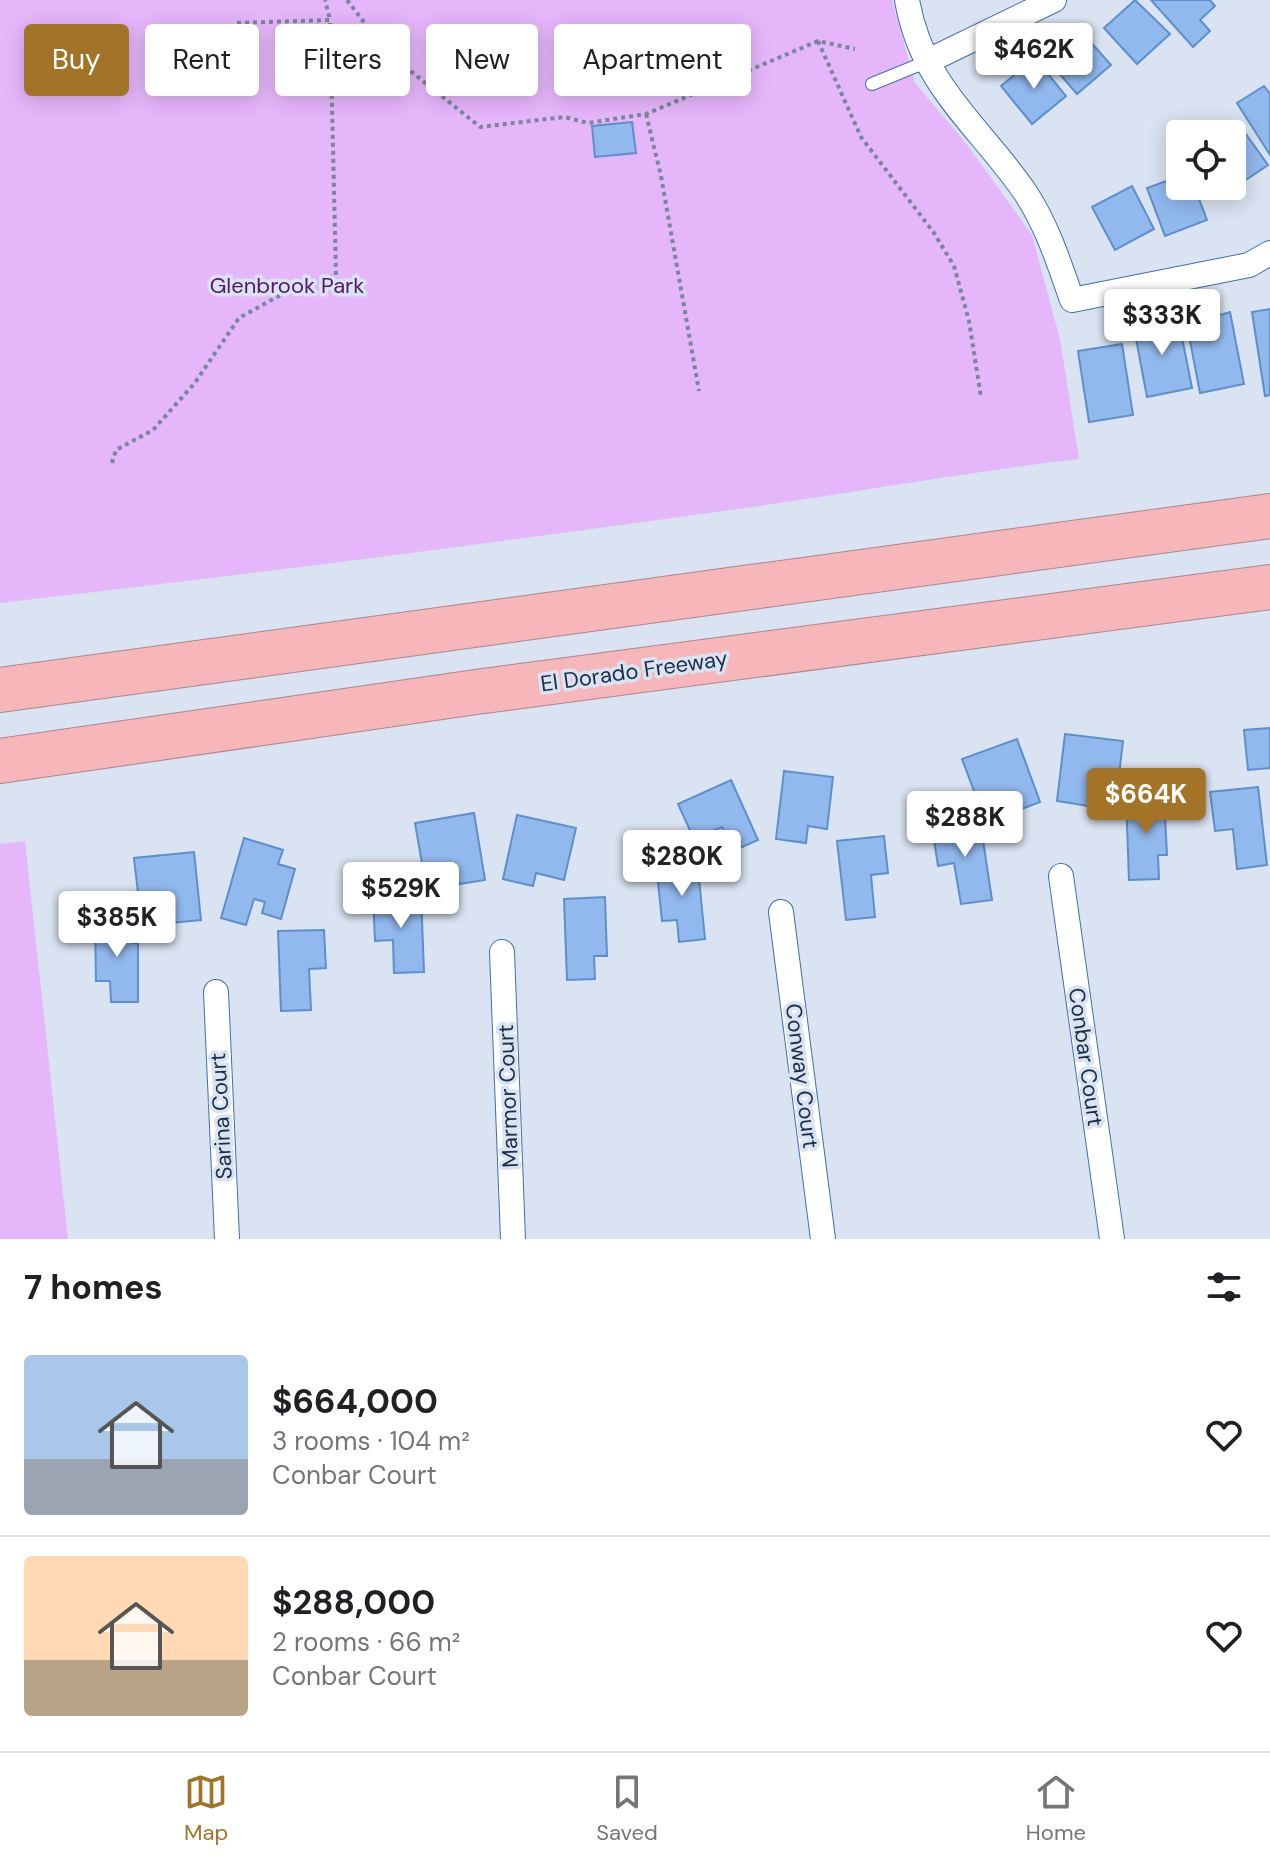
<!DOCTYPE html>
<html lang="en">
<head>
<meta charset="utf-8">
<style>
	:root { --surface:#fff; --page:#f2f2f2; --text:#202124; --muted:#757577; --line:#e0e0e0; --accent:#a37428 }
	body { margin:0; font-family:"DM Sans",sans-serif; background:var(--page); color:var(--text); height:100vh; display:flex; flex-direction:column; font-size:30px; white-space:nowrap }
	* { box-sizing:border-box; margin:0 }
	p { font-size:26px; color:var(--muted) }
	.icon { flex:none; width:44px; height:44px; fill:none; stroke:currentColor; stroke-width:2; stroke-linecap:round; stroke-linejoin:round }
	.map { position:relative; height:1239px; overflow:hidden }
	.sheet { display:flex; flex-direction:column; background:var(--surface); flex:1 }
	.sheet>* { flex:none }
	.top-card { position:absolute; left:24px; top:24px; width:800px; height:72px; display:flex; gap:16px }
	.buttons { position:absolute; left:1166px; top:120px; display:grid; gap:16px }
	.buttons a { display:grid; place-items:center; width:80px; height:80px; border-radius:8px; background:var(--surface); box-shadow:0 4px 20px #0003; font-size:40px }
	.price { position:absolute; translate:-50% -68px; padding:0 18px; border-radius:8px; background:#fff; color:#222; font-size:26px; line-height:52px; filter:drop-shadow(0 2px 4px #0008) }
	.price::after { content:''; position:absolute; left:50%; top:48px; width:24px; height:18px; margin-left:-12px; background:inherit; clip-path:polygon(0 0,100% 0,50% 100%) }
	.price.on { background:var(--accent); color:#fff }
	ul { padding:0; list-style:none }
	li { display:flex; align-items:center; gap:24px; height:200px; padding:0 24px }
	li+li { border-top:2px solid var(--line) }
	li span { display:grid; place-items:center; flex:none; width:224px; height:160px; border-radius:8px; color:#555 }
	li>.icon { margin-inline-start:auto }
	span .icon { width:96px; height:96px; fill:#fffc; stroke-width:1 }
	li b { font-size:34px }
	h2 { display:flex; justify-content:space-between; align-items:center; height:96px; padding:0 24px; font-size:34px }
	.pill { padding:0 28px; border-radius:8px; background:var(--surface); box-shadow:0 4px 20px #0003; font-size:28px; line-height:72px }
	.pill.on { background:var(--accent); color:#fff }
	.tabs { display:flex; justify-content:space-around; align-items:center; height:112px; border-top:2px solid var(--line); background:var(--surface); font-size:22px; color:var(--muted) }
	.tabs a { display:grid; justify-items:center; gap:4px }
	.tabs .on { color:var(--accent) }
	.map>svg:first-child { display:block }
	.green { fill:#e6b6fb }
	.building { fill:#92b9ee; stroke:#5e8ecc; stroke-width:2 }
	.lines { fill:none; stroke-linecap:round; stroke-linejoin:round }
	.lane-casing { stroke:#406fab; stroke-width:14 }
	.street-casing { stroke:#406fab; stroke-width:26 }
	.highway-casing { stroke:#aa8691; stroke-width:46 }
	.path { stroke:#78879b; stroke-width:4; stroke-dasharray:4 4; stroke-linecap:butt }
	.lane { stroke:#fff; stroke-width:12 }
	.street { stroke:#fff; stroke-width:24 }
	.highway { stroke:#f7b6b9; stroke-width:44 }
	.labels { text-anchor:middle; dominant-baseline:central; stroke-width:7; stroke-linejoin:round; paint-order:stroke }
	.park-label { font-size:22px; fill:#541769; stroke:#d9e3f1 }
	.street-label { font-size:22px; fill:#1a2e48; stroke:#d9e3f1 }
</style>
</head>
<body>
<div class="map">
<svg width="1270" height="1239" viewBox="0 0 1270 1239">
	<rect width="100%" height="100%" fill="#d9e3f1"/>
	<path class="green" d="M 0,0 L 892,0 L 915,83 L 965,142 L 1032,235 L 1060,339 L 1079,459 C 965,472 852,493 738,509 C 492,543 247,575 0,603 Z
		M 25,841 L 68,1239 L 0,1239 L 0,844 Z"/>
	<path class="building" d="M 1135,0 L 1170,34 L 1137,64 L 1104,28 Z
		M 1151,0 L 1210,0 L 1215,6 L 1200,20 L 1210,31 L 1193,47 Z
		M 1079,29 L 1111,65 L 1077,94 L 1046,58 Z
		M 1035,58 L 1066,96 L 1032,124 L 1001,86 Z
		M 1264,86 L 1270,94 L 1270,155 L 1237,103 Z
		M 632,122 L 636,153 L 595,157 L 592,126 Z
		M 1238,123 L 1268,165 L 1231,190 L 1228,186 L 1232,186 L 1232,134 L 1221,134 Z
		M 1180,176 L 1180,186 L 1194,186 L 1207,220 L 1165,236 L 1147,188 Z
		M 1132,186 L 1154,229 L 1115,250 L 1092,207 Z
		M 1270,309 L 1270,395 L 1265,396 L 1252,312 Z
		M 1230,312 L 1244,384 L 1200,393 L 1187,325 Z
		M 1158,318 L 1160,326 L 1179,322 L 1192,388 L 1147,397 L 1133,323 Z
		M 1122,344 L 1133,415 L 1089,422 L 1078,351 Z
		M 1270,728 L 1270,768 L 1248,770 L 1244,730 Z
		M 1065,734 L 1123,741 L 1117,792 L 1091,789 L 1089,806 L 1057,801 Z
		M 1017,739 L 1040,802 L 1011,813 L 1005,798 L 980,807 L 962,759 Z
		M 784,771 L 833,777 L 827,829 L 808,826 L 806,843 L 776,839 Z
		M 731,780 L 758,840 L 733,851 L 722,827 L 694,839 L 678,804 Z
		M 1258,787 L 1267,865 L 1237,869 L 1233,829 L 1215,831 L 1210,792 Z
		M 1164,796 L 1167,855 L 1158,855 L 1159,879 L 1129,880 L 1126,798 Z
		M 474,813 L 485,880 L 459,884 L 455,864 L 423,869 L 415,823 Z
		M 517,815 L 576,828 L 564,880 L 536,873 L 533,886 L 503,879 Z
		M 980,820 L 992,900 L 961,904 L 954,863 L 938,866 L 932,827 Z
		M 884,836 L 888,873 L 871,875 L 875,917 L 846,920 L 837,841 Z
		M 244,838 L 283,850 L 278,864 L 295,869 L 281,919 L 262,913 L 265,902 L 254,899 L 246,925 L 221,918 Z
		M 194,852 L 201,920 L 170,923 L 168,907 L 140,910 L 134,858 Z
		M 697,859 L 705,939 L 679,942 L 677,920 L 662,921 L 656,863 Z
		M 421,894 L 424,972 L 394,973 L 393,940 L 375,941 L 373,896 Z
		M 605,897 L 607,956 L 594,956 L 595,979 L 567,980 L 564,899 Z
		M 132,920 L 132,943 L 138,943 L 138,1002 L 111,1002 L 110,981 L 96,981 L 95,921 Z
		M 324,930 L 326,968 L 309,969 L 311,1010 L 281,1011 L 278,931 Z"/>
	<g class="lines">
		<g class="lane-casing">
			<path id="lane" d="M 872,84 L 926,62"/>
		</g>
		<g class="street-casing">
			<path id="street" d="M 907,0 C 922,87 979,125 1025,192 C 1047,225 1059,263 1072,300 L 1249,265 L 1270,253
				M 926,62 L 1054,0
				M 1061,876 L 1112,1239
				M 781,912 L 823,1239
				M 502,952 L 513,1239
				M 216,992 L 227,1239"/>
		</g>
		<g class="highway-casing">
			<path id="highway" d="M 0,690 L 1270,516
				M 0,761 L 476,692 L 1270,587"/>
		</g>
		<path class="path" d="M 347,0 L 387,52 L 480,127 L 564,117 L 588,123 L 646,114 L 818,41 L 855,49
			M 237,23 L 330,20 L 325,0
			M 818,41 L 861,137 L 934,233 L 954,266 L 969,321 L 981,397
			M 646,114 L 661,176 L 699,391
			M 112,463 L 116,450 L 153,430 L 194,384 L 239,318 L 293,288 L 336,275 L 330,20"/>
		<use href="#lane" class="lane"/>
		<use href="#street" class="street"/>
		<use href="#highway" class="highway"/>
	</g>
	<g class="labels">
		<g class="park-label">
			<text x="287" y="285">Glenbrook Park</text>
		</g>
		<g class="street-label">
			<text transform="translate(634 671) rotate(-8)">El Dorado Freeway</text>
			<text transform="translate(1086 1057) rotate(82)">Conbar Court</text>
			<text transform="translate(802 1076) rotate(83)">Conway Court</text>
			<text transform="translate(508 1096) rotate(-92)">Marmor Court</text>
			<text transform="translate(221 1116) rotate(-93)">Sarina Court</text>
		</g>
	</g>
</svg>
<div class="buttons">
<a><svg class="icon" aria-label="locate" viewBox="0 0 24 24"><circle cx="12" cy="12" r="6"/><path d="M12 2v4M12 18v4M2 12h4M18 12h4"/></svg></a>
</div>
<b class="price" style="left:1034px;top:91px">$462K</b>
<b class="price" style="left:1162px;top:357px">$333K</b>
<b class="price on" style="left:1146px;top:836px">$664K</b>
<b class="price" style="left:965px;top:859px">$288K</b>
<b class="price" style="left:682px;top:898px">$280K</b>
<b class="price" style="left:401px;top:930px">$529K</b>
<b class="price" style="left:117px;top:959px">$385K</b>
<div class="top-card">
<a class="pill on">Buy</a>
<a class="pill">Rent</a>
<a class="pill">Filters</a>
<a class="pill">New</a>
<a class="pill">Apartment</a>
</div>
</div>
<section class="sheet">
<h2>7 homes<svg class="icon" aria-label="filters" viewBox="0 0 24 24"><path d="M4 7h16M4 17h16"/><circle cx="9" cy="7" r="2"/><circle cx="15" cy="17" r="2"/></svg></h2>
<ul>
<li><span style="background:linear-gradient(#a9c7e8 65%,#9aa5b1 0)"><svg class="icon" aria-label="home" viewBox="0 0 24 24"><path d="M3 11l9-7 9 7M6 9v11h12V9"/></svg></span><div><b>$664,000</b><p>3 rooms · 104 m²</p><p>Conbar Court</p></div><svg class="icon" aria-label="heart" viewBox="0 0 24 24"><path d="M12 20l-8-8c-3-5 5-10 8-4 3-6 11-1 8 4z"/></svg></li>
<li><span style="background:linear-gradient(#ffd9b3 65%,#b9a48a 0)"><svg class="icon" aria-label="home" viewBox="0 0 24 24"><path d="M3 11l9-7 9 7M6 9v11h12V9"/></svg></span><div><b>$288,000</b><p>2 rooms · 66 m²</p><p>Conbar Court</p></div><svg class="icon" aria-label="heart" viewBox="0 0 24 24"><path d="M12 20l-8-8c-3-5 5-10 8-4 3-6 11-1 8 4z"/></svg></li>
</ul>
</section>
<nav class="tabs">
<a class="on"><svg class="icon" aria-label="map" viewBox="0 0 24 24"><path d="M3 6l6-2 6 2 6-2v14l-6 2-6-2-6 2zM9 4v14M15 6v14"/></svg>Map</a>
<a><svg class="icon" aria-label="saved" viewBox="0 0 24 24"><path d="M7 4h10v16l-5-4-5 4z"/></svg>Saved</a>
<a><svg class="icon" aria-label="home" viewBox="0 0 24 24"><path d="M3 11l9-7 9 7M6 9v11h12V9"/></svg>Home</a>
</nav>
</body>
</html>
